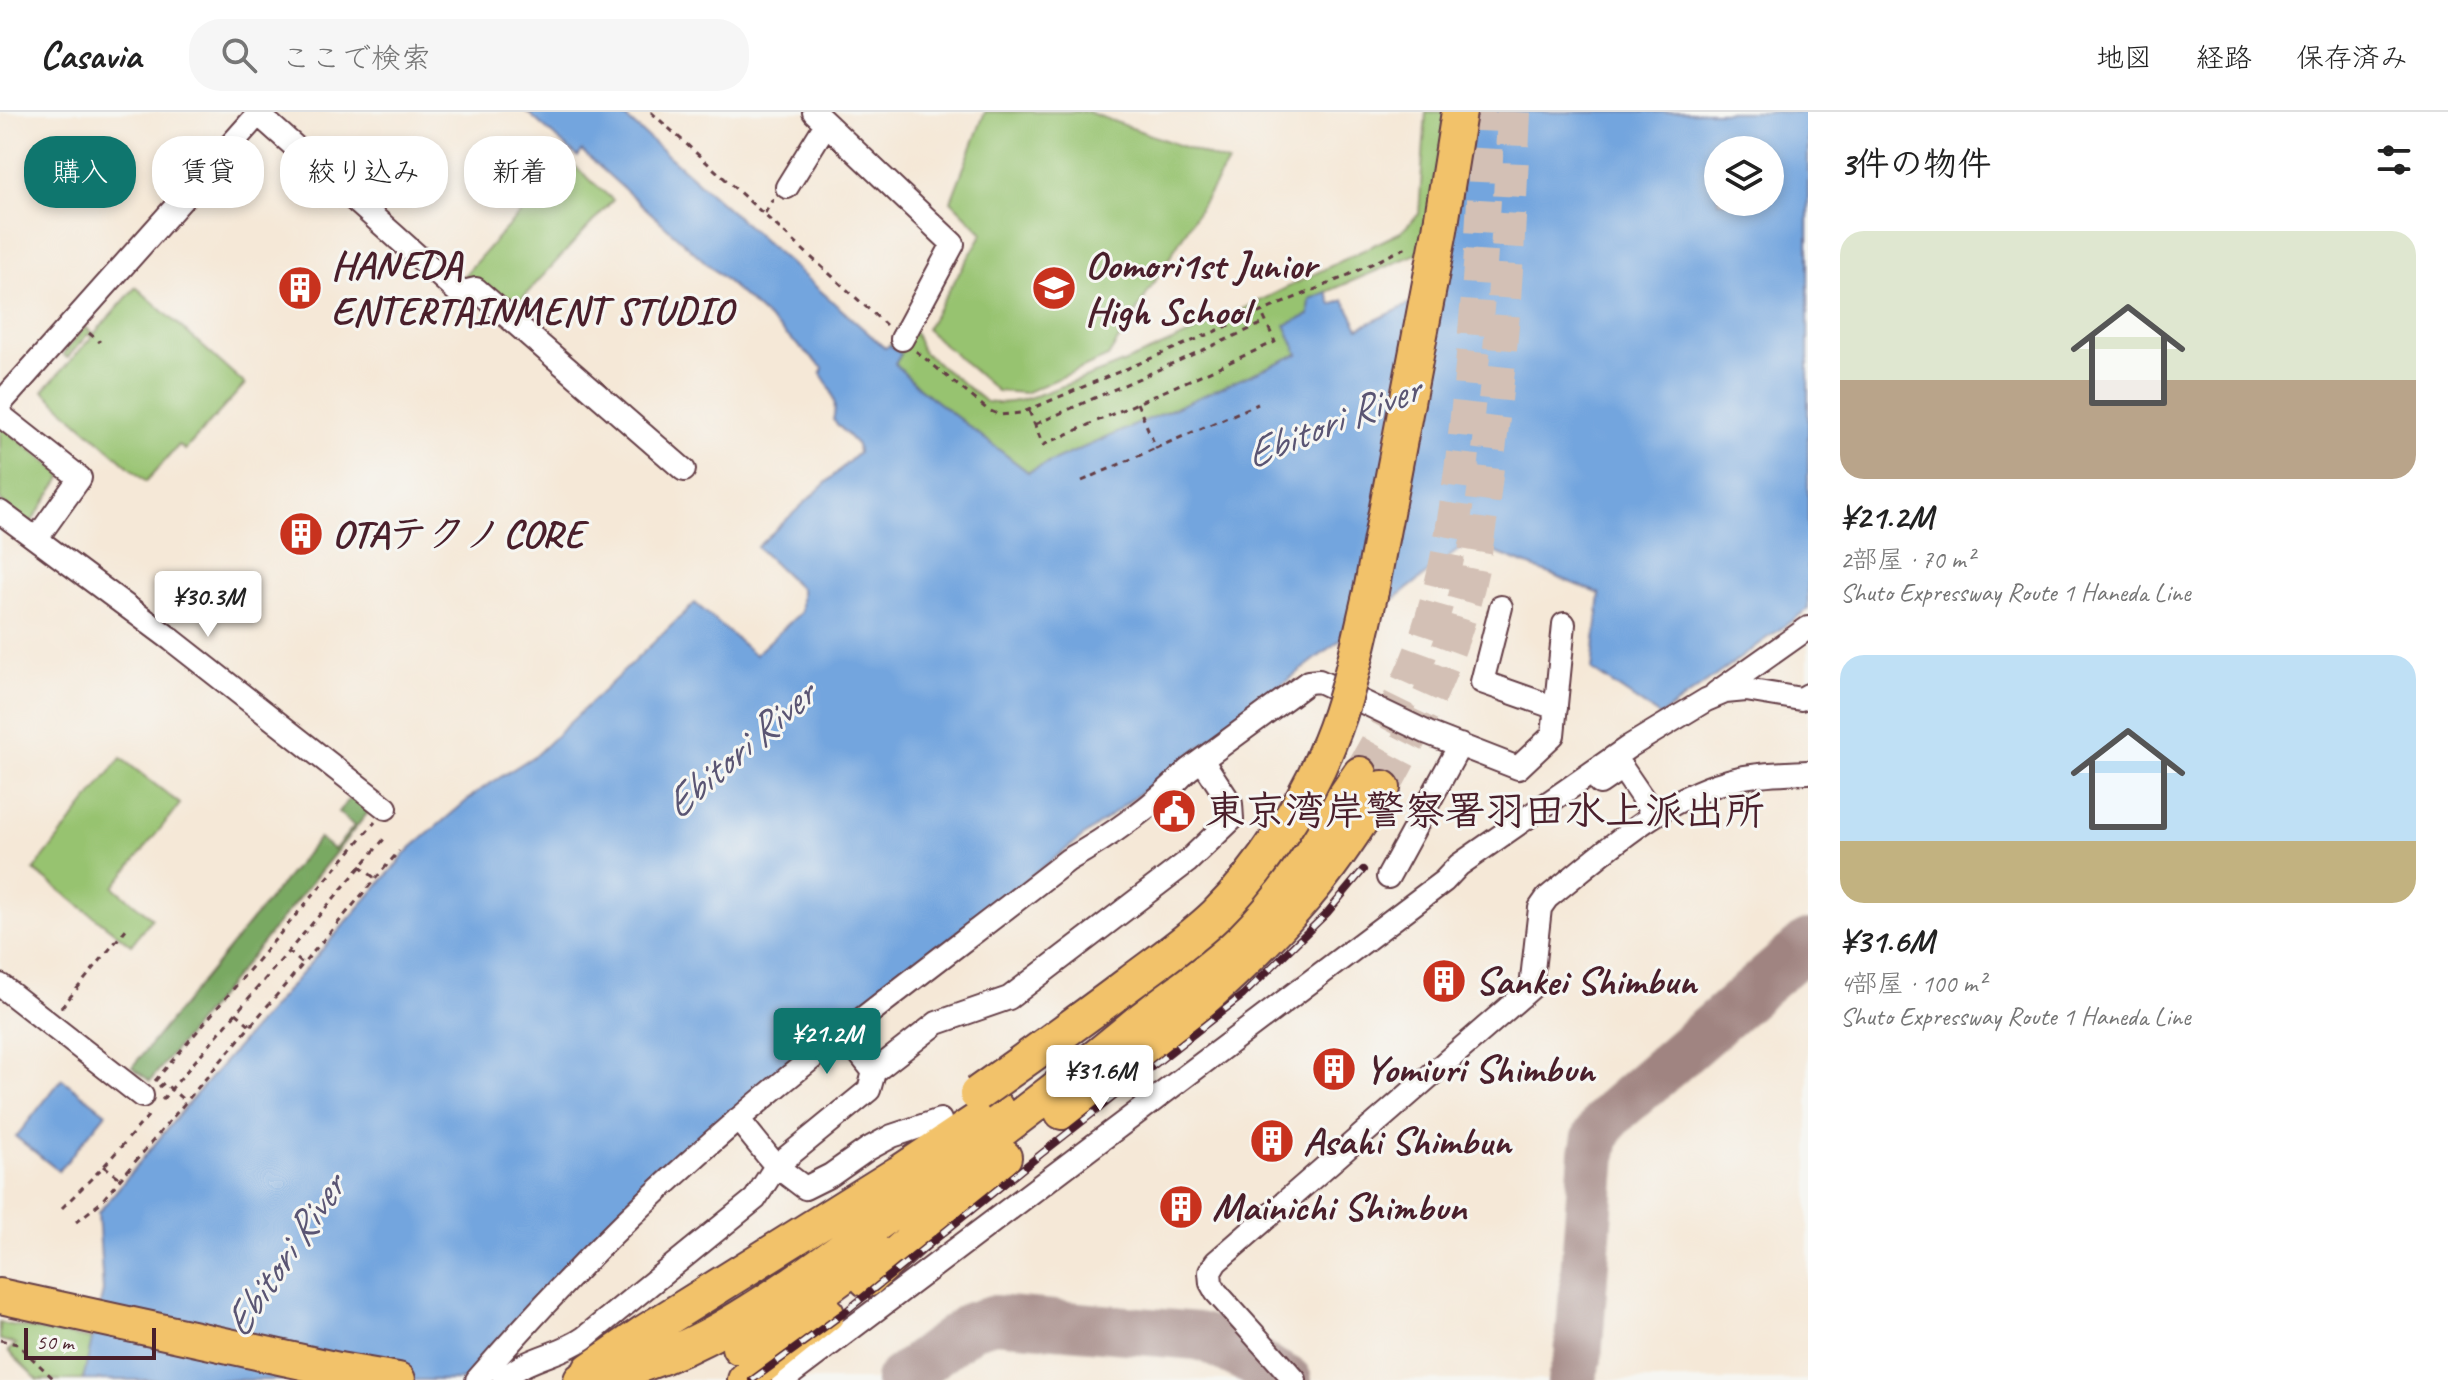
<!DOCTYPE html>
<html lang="ja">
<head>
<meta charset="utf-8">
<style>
	:root { --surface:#fff; --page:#f6f6f6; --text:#222; --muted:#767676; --line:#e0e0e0; --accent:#0f766e }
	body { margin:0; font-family:Caveat,"Klee One",sans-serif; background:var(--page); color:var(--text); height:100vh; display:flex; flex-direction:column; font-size:30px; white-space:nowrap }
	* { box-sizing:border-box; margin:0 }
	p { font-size:26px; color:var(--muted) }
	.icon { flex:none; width:44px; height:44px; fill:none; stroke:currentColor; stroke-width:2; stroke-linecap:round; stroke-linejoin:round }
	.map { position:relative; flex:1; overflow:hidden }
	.drawer { display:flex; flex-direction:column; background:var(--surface); width:640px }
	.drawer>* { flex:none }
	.guide { position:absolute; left:24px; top:24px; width:760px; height:72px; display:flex; gap:16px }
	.controls { position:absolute; left:1704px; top:24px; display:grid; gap:16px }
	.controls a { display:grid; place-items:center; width:80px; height:80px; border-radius:50%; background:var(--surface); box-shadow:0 4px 12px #0003; font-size:40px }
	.scale { position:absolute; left:24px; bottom:20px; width:132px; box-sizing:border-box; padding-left:8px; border:4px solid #4a1f2b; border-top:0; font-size:22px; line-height:28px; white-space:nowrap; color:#4a1f2b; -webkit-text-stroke:6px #f6f6f2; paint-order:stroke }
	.price { position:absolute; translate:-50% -68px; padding:0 18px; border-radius:8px; background:#fff; color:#222; font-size:26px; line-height:52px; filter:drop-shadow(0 2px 4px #0008) }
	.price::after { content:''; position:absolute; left:50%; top:48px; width:24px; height:18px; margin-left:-12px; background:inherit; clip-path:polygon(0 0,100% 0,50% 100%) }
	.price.selected { background:var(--accent); color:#fff }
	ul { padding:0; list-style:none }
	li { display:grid; align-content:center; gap:16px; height:424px; padding:0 32px }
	li span { display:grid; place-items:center; height:248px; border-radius:24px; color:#555 }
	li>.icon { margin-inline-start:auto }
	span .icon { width:144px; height:144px; fill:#fffc; stroke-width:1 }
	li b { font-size:34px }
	h2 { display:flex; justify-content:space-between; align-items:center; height:96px; padding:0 32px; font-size:34px }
	.chip { padding:0 28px; border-radius:32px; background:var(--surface); box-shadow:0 4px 12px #0003; font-size:28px; line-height:72px }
	.chip.selected { background:var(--accent); color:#fff }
	header { display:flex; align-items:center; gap:48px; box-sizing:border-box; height:112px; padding:0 40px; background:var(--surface); border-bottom:2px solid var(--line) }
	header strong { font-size:38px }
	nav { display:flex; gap:44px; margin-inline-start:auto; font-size:28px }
	.search { width:560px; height:72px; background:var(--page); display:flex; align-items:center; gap:20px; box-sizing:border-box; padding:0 28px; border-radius:32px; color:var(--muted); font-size:30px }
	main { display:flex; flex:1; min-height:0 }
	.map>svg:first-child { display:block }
	.green { fill:#97c370; stroke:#70714e; stroke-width:2 }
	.forest { fill:#79a962; stroke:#626446; stroke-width:2 }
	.water { fill:#73a5de; stroke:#5e6284; stroke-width:2; fill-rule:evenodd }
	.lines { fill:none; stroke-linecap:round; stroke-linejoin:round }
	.taxiway { stroke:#a08481; stroke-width:48 }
	.highway-tunnel { stroke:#d3c0b5; stroke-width:34; stroke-dasharray:34 17; stroke-linecap:butt }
	.minor-casing { stroke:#643d45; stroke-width:26 }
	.highway-casing { stroke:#643d45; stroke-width:38 }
	.path { stroke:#643d45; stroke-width:3; stroke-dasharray:6 6; stroke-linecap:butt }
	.minor { stroke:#fff; stroke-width:22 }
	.highway { stroke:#f2c26a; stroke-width:34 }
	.rail-casing { stroke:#4a1f2b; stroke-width:8 }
	.rail { stroke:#f6f6f2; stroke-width:5; stroke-dasharray:15; stroke-linecap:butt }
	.highway-bridge-casing { stroke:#643d45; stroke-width:38; stroke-linecap:butt }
	.highway-bridge { stroke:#f2c26a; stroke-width:34 }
	.labels { text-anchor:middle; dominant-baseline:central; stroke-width:6; stroke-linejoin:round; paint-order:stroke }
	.poi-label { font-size:40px; font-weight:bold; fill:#4a1f2b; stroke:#f6f6f2; text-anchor:start }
	.water-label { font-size:42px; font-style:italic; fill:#5a5573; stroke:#f6f6f2 }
</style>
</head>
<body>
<header>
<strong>Casavia</strong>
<div class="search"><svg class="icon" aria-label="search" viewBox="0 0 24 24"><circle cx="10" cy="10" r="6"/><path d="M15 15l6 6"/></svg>ここで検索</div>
<nav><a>地図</a><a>経路</a><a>保存済み</a></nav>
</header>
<main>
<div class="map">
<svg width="1808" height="1268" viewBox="0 0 1808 1268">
	<rect width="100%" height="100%" fill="#f6f6f2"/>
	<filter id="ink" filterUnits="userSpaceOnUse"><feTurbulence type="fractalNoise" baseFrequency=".0125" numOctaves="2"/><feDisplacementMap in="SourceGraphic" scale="16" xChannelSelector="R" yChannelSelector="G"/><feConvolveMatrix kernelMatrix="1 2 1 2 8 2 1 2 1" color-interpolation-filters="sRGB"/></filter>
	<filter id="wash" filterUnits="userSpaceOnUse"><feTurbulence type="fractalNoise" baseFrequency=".006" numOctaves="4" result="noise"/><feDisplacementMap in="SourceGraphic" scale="32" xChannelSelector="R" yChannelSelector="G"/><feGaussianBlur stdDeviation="1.8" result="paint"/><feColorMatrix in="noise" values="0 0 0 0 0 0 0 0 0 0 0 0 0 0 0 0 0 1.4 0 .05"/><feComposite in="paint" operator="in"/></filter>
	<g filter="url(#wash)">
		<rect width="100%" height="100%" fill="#f5e8d7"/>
		<path class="green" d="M 985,0 L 1088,0 L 1228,51 L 1108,245 L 1025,281 L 997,279 L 926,217 L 983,121 L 951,89 Z
			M 1426,0 L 1446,0 L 1430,136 L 1310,187 L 1309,203 L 1298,242 L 1028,360 L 919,276 L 895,252 L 901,242 L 890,233 L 914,219 L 922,239 L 986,290 C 1014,295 1042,281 1068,272 C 1183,231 1291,172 1401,120 L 1419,102 Z
			M 570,50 L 613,88 L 506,204 L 453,176 L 498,125 Z
			M 136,175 L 245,272 L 185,338 L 179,333 L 146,370 L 43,279 L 92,225 L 88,222 L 67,246 L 63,242 L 85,215 L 94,222 Z
			M 0,313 L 63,363 L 28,415 L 0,388 Z
			M 121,646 L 180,692 L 114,775 L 152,806 L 131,833 L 34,758 Z
			M 0,1211 L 97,1228 L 82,1268 L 38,1268 L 8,1239 L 16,1232 L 0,1228 Z"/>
		<path class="forest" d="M 353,683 L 371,697 L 150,969 L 132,955 L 319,726 L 334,738 L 354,714 L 338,700 Z"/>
		<path class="water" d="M 527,0 L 619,0 L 885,236 L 890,233 L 901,242 L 895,252 L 919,276 L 1028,360 L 1298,242 L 1285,213 L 1309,203 L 1310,187 L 1327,180 L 1332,193 L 1344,188 L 1359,216 L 1440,178 L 1467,0 L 1808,0 L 1808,497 L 1660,604 L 1592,558 L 1600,482 L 1469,430 L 967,813 L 759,977 L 671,1052 L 609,1112 L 467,1268 L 83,1268 L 103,1179 L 98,1101 L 191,988 L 410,737 L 477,680 L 537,642 L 695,491 L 755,543 L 801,500 L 801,477 L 757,435 L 858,341 L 857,333 L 833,308 C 838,289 832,278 821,262 L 823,256 L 582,39 L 578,45 ZM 1718,38 L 1770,38 L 1770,90 L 1718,90 Z
			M 62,967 L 106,1001 L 59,1059 L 16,1025 Z"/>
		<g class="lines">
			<path class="taxiway" d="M 899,1268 L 971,1214 L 994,1207 L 1198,1224 L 1210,1228 L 1288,1268
				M 1571,1268 L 1578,1246 L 1593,1041 L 1596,1025 L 1605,1010 L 1617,997 L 1808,832"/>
		</g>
	</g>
	<g filter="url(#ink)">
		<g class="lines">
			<path class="highway-tunnel" d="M 1360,662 C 1384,620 1408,577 1424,531 C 1450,458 1459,381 1467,304 C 1478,203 1484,102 1488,0
				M 1383,676 C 1416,617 1444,558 1463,493 C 1477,443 1483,390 1489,338 C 1504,225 1509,113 1514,0"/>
			<g class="minor-casing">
				<path id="minor" d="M 256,0 L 459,181 L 476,177 L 684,358
					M 814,0 L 953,132 L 902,227
					M 787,75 L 826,12
					M 0,292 L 260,0
					M 0,303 L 80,366 L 37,426
					M 0,400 L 172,528 L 386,696
					M 1501,495 L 1482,570 L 1556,596
					M 1716,581 L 1808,516
					M 1600,671 L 1622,656 L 1654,703
					M 1388,765 L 1460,633
					M 0,873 L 142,984
					M 843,921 L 874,960 L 937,911 L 1009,886 L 1187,750 L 1232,707 L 1231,692 L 1202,648
					M 738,1007 L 776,1054 L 805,1076 L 831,1063 L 868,1037 L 892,1024 L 940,1008
					M 477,1268 C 542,1193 610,1121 684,1055 C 805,945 939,849 1068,748 C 1108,726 1157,691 1188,658 L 1308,570 L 1319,569 L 1428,621 L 1518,656 L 1553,623 L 1564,512
					M 504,1268 C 525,1245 559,1244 584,1226 L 755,1087 L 776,1054 L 869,978 L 874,960
					M 783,1268 L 1444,769 L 1459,753 L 1630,634 L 1706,588 L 1725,580 L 1746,578 L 1801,587 L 1808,583
					M 1295,1268 L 1216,1180 L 1211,1171 L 1210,1160 L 1216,1150 L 1531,876 L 1540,796 L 1547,786 C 1606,739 1664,683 1740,666 C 1762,661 1786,661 1808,660"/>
			</g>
			<g class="highway-casing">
				<path id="highway" d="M 1371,479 L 1440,118 L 1459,0
					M 1062,1000 C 1149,935 1234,868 1305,785 C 1334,751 1358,713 1383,676
					M 867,1168 L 1004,1045
					M 0,1184 L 339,1258 L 398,1268
					M 739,1235 L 788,1204 L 876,1140
					M 590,1258 L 645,1220 L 899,1061 L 996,996
					M 581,1268 C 676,1251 741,1208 818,1154 C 866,1120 913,1086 959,1050 C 1057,977 1156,902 1242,815 C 1287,769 1324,715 1360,662
					M 745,1268 L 827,1202"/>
			</g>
			<path class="path" d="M 651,0 L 886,213
				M 765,101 L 773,87
				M 89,221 L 100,230
				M 916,239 L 988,298 L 1000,303 L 1021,301 L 1342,166 L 1411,133
				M 1137,291 L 1156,336 L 1258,292
				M 1029,299 L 1043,333 L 1275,230 L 1261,199
				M 1036,312 L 1266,210
				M 1082,369 L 1156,336
				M 360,754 L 376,767
				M 288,839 L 303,852
				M 61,896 L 127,816
				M 236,901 L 251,914
				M 155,969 L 375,710
				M 159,975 L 164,971 L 186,990
				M 162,988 L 385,726
				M 104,1054 L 120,1066
				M 62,1096 L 104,1054 L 149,1003
				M 76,1110 L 100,1091 L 399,739
				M 0,1228 L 17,1232 L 55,1268"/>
			<use href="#minor" class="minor"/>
			<use href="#highway" class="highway"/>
			<g class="rail-casing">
				<path id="rail" d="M 752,1268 L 845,1200 L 1041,1042 L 1243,883 L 1327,801 L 1363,758"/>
			</g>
			<use href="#rail" class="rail"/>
			<g class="highway-bridge-casing">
				<path id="highway-bridge" d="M 977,982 C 1029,945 1080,909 1130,871 C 1159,849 1190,828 1216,803 C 1261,758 1306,690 1329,631 C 1349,583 1359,530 1371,479"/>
			</g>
			<use href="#highway-bridge" class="highway-bridge"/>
		</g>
	</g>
	<defs>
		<g id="building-disc" transform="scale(2.3)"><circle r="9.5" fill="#c8321e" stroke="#f6f6f2"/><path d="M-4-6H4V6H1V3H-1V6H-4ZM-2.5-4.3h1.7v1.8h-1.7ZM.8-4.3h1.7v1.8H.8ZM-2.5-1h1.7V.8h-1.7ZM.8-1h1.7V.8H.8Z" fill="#fff"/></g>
		<g id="school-disc" transform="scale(2.3)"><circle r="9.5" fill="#c8321e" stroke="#f6f6f2"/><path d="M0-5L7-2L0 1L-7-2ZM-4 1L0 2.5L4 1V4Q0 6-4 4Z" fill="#fff"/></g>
		<g id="civic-disc" transform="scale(2.3)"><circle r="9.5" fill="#c8321e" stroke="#f6f6f2"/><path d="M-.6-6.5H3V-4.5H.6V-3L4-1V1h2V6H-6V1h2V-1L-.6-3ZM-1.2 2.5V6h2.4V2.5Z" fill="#fff"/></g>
	</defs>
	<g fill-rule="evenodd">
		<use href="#building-disc" x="300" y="176"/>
		<use href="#school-disc" x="1054" y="176"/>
		<use href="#building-disc" x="301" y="422"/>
		<use href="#civic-disc" x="1174" y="699"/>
		<use href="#building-disc" x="1444" y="869"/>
		<use href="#building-disc" x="1334" y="957"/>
		<use href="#building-disc" x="1272" y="1029"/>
		<use href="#building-disc" x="1181" y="1095"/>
	</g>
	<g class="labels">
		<g class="poi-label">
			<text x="331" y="153">HANEDA<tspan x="331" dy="46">ENTERTAINMENT STUDIO</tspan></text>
			<text x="1085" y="153">Oomori1st Junior<tspan x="1085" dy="46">High School</tspan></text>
			<text x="332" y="422">OTAテクノCORE</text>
			<text x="1205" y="699">東京湾岸警察署羽田水上派出所</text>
			<text x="1475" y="869">Sankei Shimbun</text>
			<text x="1365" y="957">Yomiuri Shimbun</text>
			<text x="1303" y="1029">Asahi Shimbun</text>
			<text x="1212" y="1095">Mainichi Shimbun</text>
		</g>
		<g class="water-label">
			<text transform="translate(1332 310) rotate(-22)">Ebitori River</text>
			<text transform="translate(739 638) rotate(-41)">Ebitori River</text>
			<text transform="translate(284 1144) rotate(-56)">Ebitori River</text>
		</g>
	</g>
</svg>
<div class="controls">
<a><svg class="icon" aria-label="layers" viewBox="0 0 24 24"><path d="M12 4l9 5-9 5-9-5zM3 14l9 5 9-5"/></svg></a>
</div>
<div class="scale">50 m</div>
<b class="price" style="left:208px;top:527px">¥30.3M</b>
<b class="price selected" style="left:827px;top:964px">¥21.2M</b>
<b class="price" style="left:1100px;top:1001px">¥31.6M</b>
<div class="guide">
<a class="chip selected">購入</a>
<a class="chip">賃貸</a>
<a class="chip">絞り込み</a>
<a class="chip">新着</a>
</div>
</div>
<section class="drawer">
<h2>3件の物件<svg class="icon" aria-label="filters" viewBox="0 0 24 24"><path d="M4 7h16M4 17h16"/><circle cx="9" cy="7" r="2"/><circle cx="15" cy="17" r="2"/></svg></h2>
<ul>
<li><span style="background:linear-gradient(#dfe7d0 60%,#b9a48a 0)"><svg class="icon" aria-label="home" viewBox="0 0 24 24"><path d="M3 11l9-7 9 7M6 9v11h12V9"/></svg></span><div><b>¥21.2M</b><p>2部屋 · 70 m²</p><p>Shuto Expressway Route 1 Haneda Line</p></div></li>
<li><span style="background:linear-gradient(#bfe0f5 75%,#c2b280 0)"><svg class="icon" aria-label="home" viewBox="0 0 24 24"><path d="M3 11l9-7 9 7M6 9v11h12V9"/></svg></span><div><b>¥31.6M</b><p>4部屋 · 100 m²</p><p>Shuto Expressway Route 1 Haneda Line</p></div></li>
</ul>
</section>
</main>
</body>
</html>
